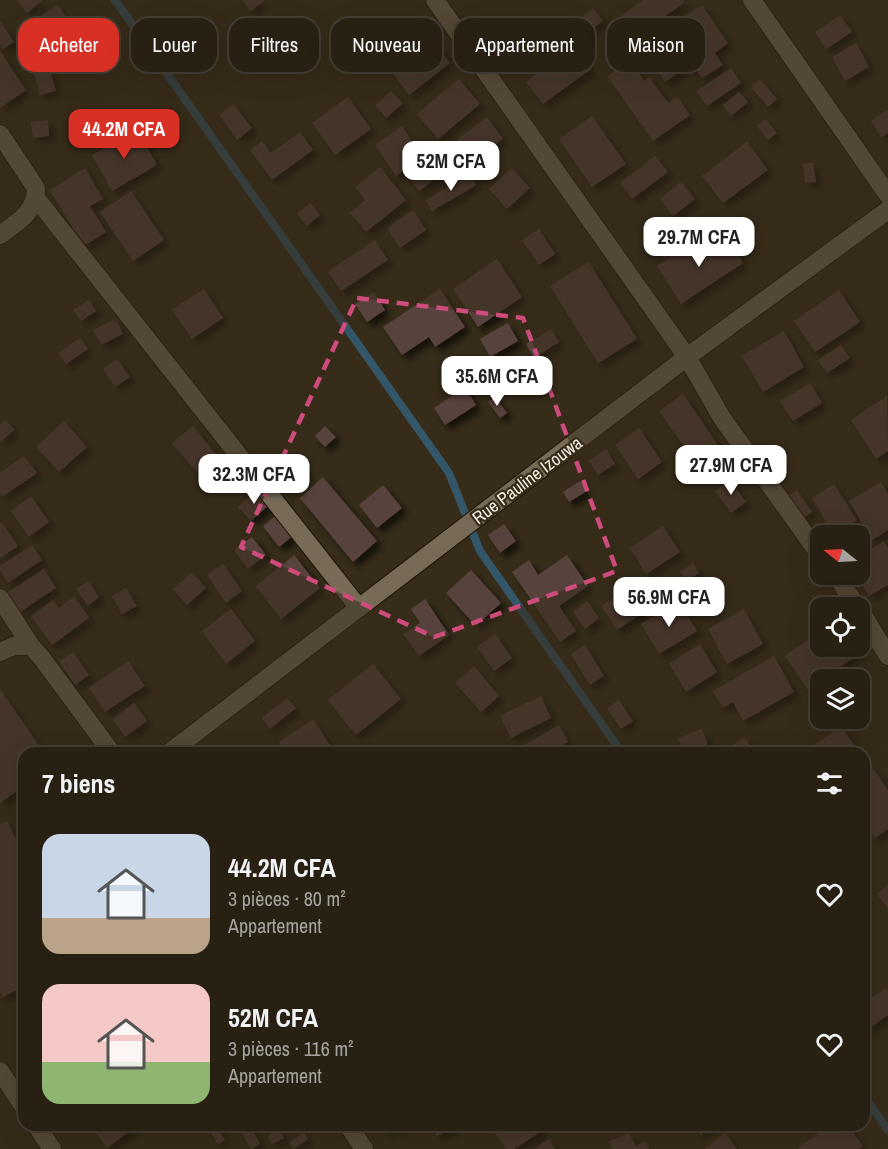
<!DOCTYPE html>
<html lang="fr">
<head>
<meta charset="utf-8">
<style>
	:root { --surface:#282113; --page:#342e21; --text:#f1f3f6; --muted:#a5a3a0; --line:#443e33; --accent:#d93025 }
	body { margin:0; font-family:"Archivo Narrow",sans-serif; background:var(--page); color:var(--text); height:100vh; display:flex; flex-direction:column; font-size:22px; white-space:nowrap }
	* { box-sizing:border-box; margin:0 }
	p { font-size:20px; color:var(--muted) }
	.icon { flex:none; width:33px; height:33px; fill:none; stroke:currentColor; stroke-width:2; stroke-linecap:round; stroke-linejoin:round }
	.map { position:relative; flex:1; overflow:hidden }
	.side { position:absolute; left:18px; top:747px; width:852px; height:384px; display:flex; flex-direction:column; background:var(--surface); border-radius:18px; box-shadow:0 6px 24px #0002,0 0 0 2px var(--line) }
	.side>* { flex:none }
	.banner { position:absolute; left:18px; top:18px; width:852px; height:54px; display:flex; gap:12px }
	.needle { width:39px; rotate:288deg }
	.buttons { position:absolute; left:810px; top:525px; display:grid; gap:12px }
	.buttons a { display:grid; place-items:center; width:60px; height:60px; border-radius:12px; background:var(--surface); box-shadow:0 6px 24px #0002,0 0 0 2px var(--line); font-size:30px }
	.price { position:absolute; translate:-50% -51px; padding:0 14px; border-radius:12px; background:#fff; color:#222; font-size:20px; line-height:39px; filter:drop-shadow(0 2px 3px #0008) }
	.price::after { content:''; position:absolute; left:50%; top:36px; width:18px; height:14px; margin-left:-9px; background:inherit; clip-path:polygon(0 0,100% 0,50% 100%) }
	.price.selected { background:var(--accent); color:#fff }
	ul { padding:0; list-style:none }
	li { display:flex; align-items:center; gap:18px; height:150px; padding:0 24px }
	li span { display:grid; place-items:center; flex:none; width:168px; height:120px; border-radius:18px; color:#555 }
	li>.icon { margin-inline-start:auto }
	span .icon { width:72px; height:72px; fill:#fffc; stroke-width:1 }
	li b { font-size:26px }
	h2 { display:flex; justify-content:space-between; align-items:center; height:72px; padding:0 24px; font-size:26px }
	.chip { padding:0 21px; border-radius:18px; background:var(--surface); box-shadow:0 6px 24px #0002,0 0 0 2px var(--line); font-size:21px; line-height:54px }
	.chip.selected { background:var(--accent); color:#fff }
	.map>svg:first-child { display:block }
	.lines { fill:none; stroke-linecap:round; stroke-linejoin:round }
	.stream { stroke:#335668; stroke-width:8 }
	.building { fill:#59423c; filter:url(#shadow) }
	.minor-casing { stroke:#1e1403; stroke-width:20 }
	.minor { stroke:#776b57; stroke-width:18 }
	.marked { fill:none; stroke:#ce4c7c; stroke-width:4.5; stroke-dasharray:12 8; stroke-linejoin:round }
	.labels { text-anchor:middle; dominant-baseline:central; stroke-width:4.5; stroke-linejoin:round; paint-order:stroke }
	.street-label { font-size:18px; fill:#f1eadf; stroke:#362c19 }
</style>
</head>
<body>
<div class="map">
<svg width="888" height="1149" viewBox="0 0 888 1149">
	<defs>
		<filter id="shadow"><feDropShadow dx="5.5" dy="5.5" stdDeviation="3" flood-color="#0009"/></filter>
	</defs>
	<rect width="100%" height="100%" fill="#362c19"/>
	<g class="lines">
		<path class="stream" d="M 115,0 L 449,473 L 480,551 L 622,753
			M 864,1096 L 888,1130"/>
	</g>
	<path class="building" d="M 17,0 L 43,0 L 27,13 Z
		M 242,0 L 265,0 L 251,11 Z
		M 644,0 L 683,0 L 685,2 L 622,46 L 608,25 Z
		M 58,5 L 80,38 L 54,56 L 32,22 Z
		M 702,5 L 728,43 L 715,53 L 723,65 L 702,78 L 692,63 L 665,82 L 641,46 Z
		M 593,8 L 603,21 L 585,34 L 576,22 Z
		M 840,15 L 852,32 L 826,49 L 815,32 Z
		M 555,18 L 591,69 L 543,104 L 526,82 L 538,73 L 518,45 Z
		M 0,21 L 14,42 L 3,49 L 0,44 Z
		M 428,34 L 450,63 L 409,95 L 387,66 Z
		M 856,43 L 869,67 L 845,81 L 832,57 Z
		M 0,51 L 26,90 L 0,108 Z
		M 630,60 L 644,81 L 649,77 L 668,103 L 677,97 L 690,115 L 653,141 L 607,76 Z
		M 731,68 L 741,83 L 707,106 L 697,91 Z
		M 50,69 L 56,91 L 40,95 L 34,73 Z
		M 459,79 L 480,104 L 438,139 L 417,114 Z
		M 760,79 L 777,99 L 768,107 L 751,87 Z
		M 391,91 L 403,103 L 386,118 L 375,105 Z
		M 739,92 L 748,102 L 731,116 L 723,105 Z
		M 348,97 L 371,129 L 335,155 L 312,123 Z
		M 233,104 L 252,128 L 237,140 L 219,115 Z
		M 888,110 L 888,133 L 881,137 L 871,121 Z
		M 592,116 L 626,164 L 592,187 L 559,139 Z
		M 487,117 L 503,139 L 456,173 L 441,152 Z
		M 765,119 L 777,133 L 768,140 L 757,126 Z
		M 48,120 L 49,136 L 33,138 L 31,122 Z
		M 402,126 L 423,158 L 396,176 L 375,145 Z
		M 137,129 L 157,165 L 112,191 L 92,155 Z
		M 300,132 L 313,150 L 272,180 L 250,150 L 262,141 L 271,153 Z
		M 747,142 L 768,170 L 723,203 L 702,176 Z
		M 655,156 L 668,172 L 632,199 L 620,183 Z
		M 434,163 L 442,174 L 419,191 L 411,180 Z
		M 813,163 L 816,182 L 805,183 L 803,164 Z
		M 380,167 L 406,200 L 366,232 L 350,213 L 365,200 L 355,187 Z
		M 85,168 L 103,199 L 90,206 L 106,232 L 84,246 L 50,190 Z
		M 512,168 L 530,188 L 507,209 L 489,189 Z
		M 470,174 L 476,185 L 432,211 L 426,200 Z
		M 681,182 L 695,199 L 673,216 L 660,199 Z
		M 131,191 L 164,240 L 133,261 L 100,212 Z
		M 310,203 L 320,215 L 307,226 L 297,214 Z
		M 413,210 L 426,230 L 400,248 L 387,228 Z
		M 539,229 L 555,254 L 539,265 L 522,240 Z
		M 725,234 L 743,263 L 681,304 L 657,266 L 693,243 L 699,252 Z
		M 375,240 L 388,260 L 341,291 L 328,271 Z
		M 497,259 L 522,297 L 478,327 L 453,289 Z
		M 589,262 L 637,339 L 598,363 L 550,286 Z
		M 204,289 L 223,318 L 192,339 L 172,310 Z
		M 440,289 L 465,327 L 435,347 L 429,337 L 402,355 L 383,327 Z
		M 839,290 L 860,322 L 815,352 L 794,321 Z
		M 374,292 L 385,310 L 367,322 L 355,304 Z
		M 89,300 L 96,311 L 81,321 L 73,310 Z
		M 116,319 L 123,334 L 101,345 L 93,330 Z
		M 508,323 L 518,341 L 490,357 L 480,339 Z
		M 551,329 L 559,342 L 534,358 L 526,344 Z
		M 784,331 L 804,367 L 763,392 L 742,356 Z
		M 80,338 L 88,349 L 66,364 L 58,353 Z
		M 841,345 L 850,358 L 827,373 L 818,360 Z
		M 117,359 L 130,377 L 115,387 L 103,369 Z
		M 810,383 L 822,403 L 793,421 L 780,401 Z
		M 465,387 L 476,405 L 445,425 L 434,408 Z
		M 683,394 L 722,451 L 699,468 L 659,411 Z
		M 887,396 L 888,451 L 876,459 L 851,420 Z
		M 495,397 L 507,413 L 500,418 L 488,402 Z
		M 6,420 L 14,430 L 0,442 L 0,425 Z
		M 64,421 L 87,447 L 59,472 L 36,447 Z
		M 193,426 L 219,458 L 199,475 L 172,443 Z
		M 325,426 L 336,437 L 325,447 L 315,436 Z
		M 639,428 L 662,462 L 638,479 L 615,445 Z
		M 606,449 L 615,464 L 598,475 L 589,461 Z
		M 291,455 L 307,475 L 293,485 L 278,466 Z
		M 24,456 L 37,473 L 3,496 L 0,492 L 0,473 Z
		M 323,477 L 377,541 L 353,562 L 300,498 Z
		M 730,480 L 746,502 L 731,513 L 715,491 Z
		M 580,481 L 587,491 L 569,502 L 563,492 Z
		M 881,482 L 888,494 L 888,530 L 872,540 L 849,501 Z
		M 834,484 L 857,520 L 834,535 L 812,498 Z
		M 383,485 L 402,508 L 377,528 L 359,505 Z
		M 258,489 L 270,504 L 251,521 L 238,507 Z
		M 797,490 L 812,512 L 802,519 L 788,497 Z
		M 31,496 L 49,522 L 29,537 L 11,511 Z
		M 278,514 L 294,535 L 279,547 L 263,526 Z
		M 2,522 L 18,546 L 0,558 L 0,524 Z
		M 504,524 L 516,541 L 500,553 L 488,535 Z
		M 663,526 L 680,552 L 646,574 L 630,548 Z
		M 252,537 L 266,555 L 248,569 L 234,550 Z
		M 884,541 L 888,548 L 888,585 L 869,596 L 856,574 L 860,574 L 860,556 Z
		M 32,545 L 42,560 L 8,583 L 0,570 L 0,566 Z
		M 294,555 L 320,588 L 281,619 L 256,586 Z
		M 567,555 L 588,586 L 559,606 L 576,631 L 560,642 L 512,572 L 529,560 L 538,575 Z
		M 693,563 L 699,573 L 687,581 L 680,572 Z
		M 223,564 L 242,591 L 226,603 L 207,575 Z
		M 44,569 L 56,588 L 20,612 L 7,593 Z
		M 471,570 L 501,603 L 476,626 L 446,593 Z
		M 192,572 L 206,588 L 187,605 L 173,589 Z
		M 88,581 L 99,597 L 88,606 L 76,589 Z
		M 126,588 L 137,606 L 122,614 L 112,596 Z
		M 628,588 L 644,612 L 617,630 L 601,606 Z
		M 74,596 L 89,618 L 52,645 L 31,616 L 53,600 L 59,608 Z
		M 425,599 L 449,635 L 419,656 L 403,634 L 420,623 L 411,609 Z
		M 587,601 L 599,618 L 585,629 L 573,612 Z
		M 679,602 L 697,631 L 659,654 L 641,624 Z
		M 231,609 L 255,641 L 226,664 L 202,631 Z
		M 744,609 L 763,644 L 727,664 L 708,629 Z
		M 820,631 L 820,646 L 853,646 L 858,654 L 808,690 L 785,656 Z
		M 495,634 L 512,658 L 494,671 L 477,647 Z
		M 700,644 L 717,672 L 686,692 L 669,664 Z
		M 585,645 L 604,676 L 590,685 L 571,654 Z
		M 73,652 L 89,675 L 75,685 L 59,661 Z
		M 774,656 L 794,692 L 743,721 L 733,702 L 723,708 L 713,691 Z
		M 128,661 L 145,686 L 105,712 L 89,688 Z
		M 373,664 L 401,699 L 356,735 L 328,700 Z
		M 474,666 L 499,696 L 481,712 L 455,683 Z
		M 0,689 L 44,753 L 24,753 L 24,786 L 0,803 Z
		M 541,696 L 551,718 L 511,738 L 500,716 Z
		M 287,698 L 296,708 L 270,729 L 262,718 Z
		M 619,700 L 633,721 L 621,729 L 607,708 Z
		M 134,703 L 147,721 L 125,737 L 113,719 Z
		M 313,719 L 335,753 L 286,753 L 279,742 Z
		M 559,725 L 568,742 L 548,753 L 511,753 Z
		M 841,726 L 860,753 L 803,753 Z
		M 702,729 L 708,744 L 684,753 L 678,738 Z
		M 744,737 L 756,753 L 723,753 Z
		M 873,768 L 888,790 L 888,829 L 875,838 L 864,821 L 864,775 Z
		M 7,821 L 24,855 L 24,986 L 3,997 L 0,991 L 0,825 Z
		M 888,885 L 888,909 L 877,894 Z
		M 886,988 L 888,992 L 888,1015 L 864,1032 L 864,1003 Z
		M 90,1125 L 138,1125 L 107,1148 Z
		M 206,1125 L 216,1125 L 225,1140 L 218,1144 Z
		M 239,1125 L 250,1125 L 260,1144 L 251,1149 L 238,1126 Z
		M 382,1125 L 400,1125 L 387,1133 Z
		M 432,1125 L 458,1125 L 459,1127 L 436,1136 Z
		M 490,1125 L 542,1125 L 545,1129 L 514,1149 L 506,1149 Z
		M 692,1125 L 712,1125 L 701,1135 Z
		M 829,1125 L 847,1125 L 863,1146 L 859,1149 L 797,1149 Z
		M 279,1129 L 284,1138 L 272,1144 L 268,1136 Z
		M 304,1132 L 308,1139 L 293,1149 L 289,1143 Z
		M 629,1133 L 636,1146 L 645,1141 L 649,1149 L 613,1149 L 609,1142 Z
		M 725,1133 L 737,1149 L 705,1149 Z
		M 549,1139 L 555,1149 L 539,1149 L 537,1147 Z"/>
	<g class="lines">
		<g class="minor-casing">
			<path id="minor" d="M 435,0 L 687,357 L 722,418 L 820,555
				M 752,0 L 888,195
				M 0,134 L 36,188 C 36,212 18,222 0,235
				M 36,198 L 359,608
				M 835,574 L 858,608
				M 0,598 L 31,646 L 41,657 L 112,753
				M 860,610 L 888,656
				M 0,652 L 14,646 L 31,646
				M 169,753 L 687,357 L 888,210
				M 0,1071 L 24,1107
				M 36,1125 L 52,1149
				M 348,1125 L 364,1149"/>
		</g>
		<use href="#minor" class="minor"/>
	</g>
	<path d="M0 0H888V1149H0ZM 357,298 L 523,318 L 617,571 L 434,637 L 241,547 Z" fill="#362c19" fill-opacity=".55" fill-rule="evenodd"/>
	<path class="marked" d="M 357,298 L 523,318 L 617,571 L 434,637 L 241,547 Z"/>
	<g class="labels">
		<g class="street-label">
			<text transform="translate(527 480) rotate(-37)">Rue Pauline Izouwa</text>
		</g>
	</g>
</svg>
<div class="buttons">
<a><svg class="needle" viewBox="-14 -14 28 28"><path d="M0-13l5 13h-10z" fill="#e53935"/><path d="M0 13l5-13h-10z" fill="#a5a3a0"/></svg></a>
<a><svg class="icon" aria-label="locate" viewBox="0 0 24 24"><circle cx="12" cy="12" r="6"/><path d="M12 2v4M12 18v4M2 12h4M18 12h4"/></svg></a>
<a><svg class="icon" aria-label="layers" viewBox="0 0 24 24"><path d="M12 4l9 5-9 5-9-5zM3 14l9 5 9-5"/></svg></a>
</div>
<b class="price selected" style="left:124px;top:160px">44.2M CFA</b>
<b class="price" style="left:451px;top:192px">52M CFA</b>
<b class="price" style="left:699px;top:268px">29.7M CFA</b>
<b class="price" style="left:497px;top:407px">35.6M CFA</b>
<b class="price" style="left:731px;top:496px">27.9M CFA</b>
<b class="price" style="left:254px;top:505px">32.3M CFA</b>
<b class="price" style="left:669px;top:628px">56.9M CFA</b>
<div class="banner">
<a class="chip selected">Acheter</a>
<a class="chip">Louer</a>
<a class="chip">Filtres</a>
<a class="chip">Nouveau</a>
<a class="chip">Appartement</a>
<a class="chip">Maison</a>
</div>
<section class="side">
<h2>7 biens<svg class="icon" aria-label="filters" viewBox="0 0 24 24"><path d="M4 7h16M4 17h16"/><circle cx="9" cy="7" r="2"/><circle cx="15" cy="17" r="2"/></svg></h2>
<ul>
<li><span style="background:linear-gradient(#c9d6e8 70%,#b9a48a 0)"><svg class="icon" aria-label="home" viewBox="0 0 24 24"><path d="M3 11l9-7 9 7M6 9v11h12V9"/></svg></span><div><b>44.2M CFA</b><p>3 pièces · 80 m²</p><p>Appartement</p></div><svg class="icon" aria-label="heart" viewBox="0 0 24 24"><path d="M12 20l-8-8c-3-5 5-10 8-4 3-6 11-1 8 4z"/></svg></li>
<li><span style="background:linear-gradient(#f6c9c9 65%,#8fb573 0)"><svg class="icon" aria-label="home" viewBox="0 0 24 24"><path d="M3 11l9-7 9 7M6 9v11h12V9"/></svg></span><div><b>52M CFA</b><p>3 pièces · 116 m²</p><p>Appartement</p></div><svg class="icon" aria-label="heart" viewBox="0 0 24 24"><path d="M12 20l-8-8c-3-5 5-10 8-4 3-6 11-1 8 4z"/></svg></li>
</ul>
</section>
</div>
</body>
</html>
